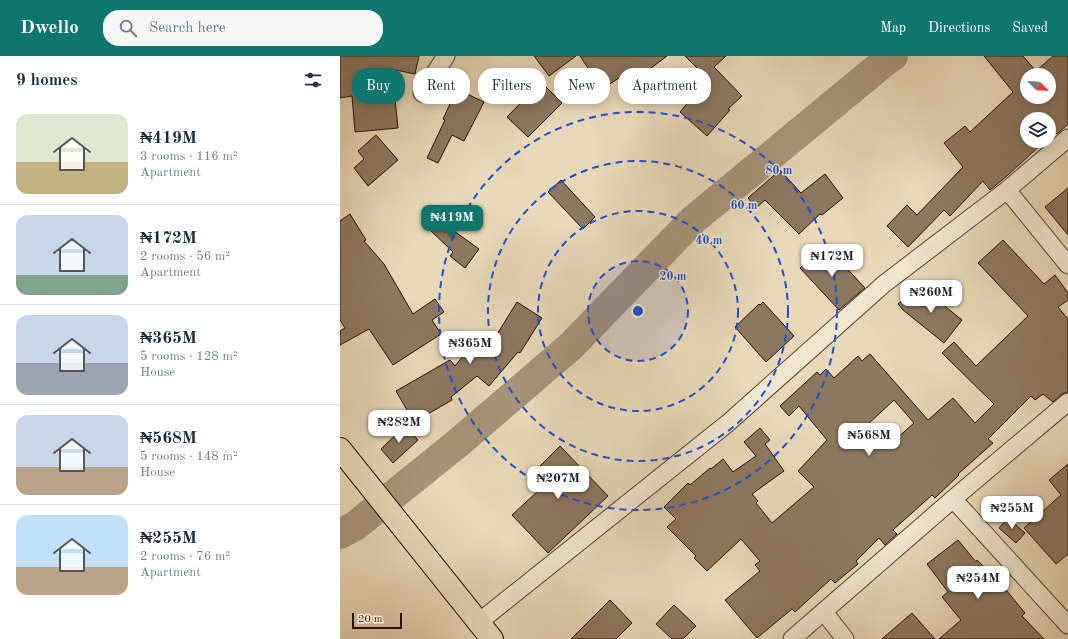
<!DOCTYPE html>
<html lang="en">
<head>
<meta charset="utf-8">
<style>
	:root { --surface:#fff; --page:#f6f6f7; --text:#1f2937; --muted:#747a83; --line:#e0e1e3; --accent:#0f766e }
	body { margin:0; font-family:"Old Standard TT",serif; background:var(--page); color:var(--text); height:100vh; display:flex; flex-direction:column; font-size:15px; white-space:nowrap }
	* { box-sizing:border-box; margin:0 }
	p { font-size:13px; color:var(--muted) }
	.icon { flex:none; width:22px; height:22px; fill:none; stroke:currentColor; stroke-width:2; stroke-linecap:round; stroke-linejoin:round }
	.map { position:relative; flex:1; overflow:hidden }
	.drawer { display:flex; flex-direction:column; background:var(--surface); width:340px }
	.drawer>* { flex:none }
	.banner { position:absolute; left:12px; top:12px; width:380px; height:36px; display:flex; gap:8px }
	.needle { width:26px; rotate:114deg }
	.tools { position:absolute; left:680px; top:12px; display:grid; gap:8px }
	.tools a { display:grid; place-items:center; width:36px; height:36px; border-radius:50%; background:var(--surface); box-shadow:0 2px 10px #0003; font-size:20px }
	.scale { position:absolute; left:12px; bottom:10px; width:50px; box-sizing:border-box; padding-left:4px; border:2px solid #291004; border-top:0; font-size:11px; line-height:14px; white-space:nowrap; color:#291004; -webkit-text-stroke:3px #efe6d0; paint-order:stroke }
	.price { position:absolute; translate:-50% -34px; padding:0 9px; border-radius:8px; background:#fff; color:#222; font-size:13px; line-height:26px; filter:drop-shadow(0 1px 2px #0008) }
	.price::after { content:''; position:absolute; left:50%; top:24px; width:12px; height:9px; margin-left:-6px; background:inherit; clip-path:polygon(0 0,100% 0,50% 100%) }
	.price.current { background:var(--accent); color:#fff }
	ul { padding:0; list-style:none }
	li { display:flex; align-items:center; gap:12px; height:100px; padding:0 16px }
	li+li { border-top:1px solid var(--line) }
	li span { display:grid; place-items:center; flex:none; width:112px; height:80px; border-radius:12px; color:#555 }
	li>.icon { margin-inline-start:auto }
	span .icon { width:48px; height:48px; fill:#fffc; stroke-width:1 }
	li b { font-size:17px }
	h2 { display:flex; justify-content:space-between; align-items:center; height:48px; padding:0 16px; font-size:17px }
	.pill { padding:0 14px; border-radius:16px; background:var(--surface); box-shadow:0 2px 10px #0003; font-size:14px; line-height:36px }
	.pill.current { background:var(--accent); color:#fff }
	header { display:flex; align-items:center; gap:24px; box-sizing:border-box; height:56px; padding:0 20px; background:var(--accent); color:#fff }
	header strong { font-size:19px }
	nav { display:flex; gap:22px; margin-inline-start:auto; font-size:14px }
	.search { width:280px; height:36px; background:var(--page); display:flex; align-items:center; gap:10px; box-sizing:border-box; padding:0 14px; border-radius:16px; color:var(--muted); font-size:15px }
	main { display:flex; flex:1; min-height:0 }
	.map>svg:first-child { display:block }
	.lines { fill:none; stroke-linecap:round; stroke-linejoin:round }
	.river { stroke:#a6947a; stroke-width:30 }
	.building { fill:#8c7861; stroke:#291004; fill-rule:evenodd }
	.minor-casing { stroke:#584231; stroke-width:19 }
	.primary-casing { stroke:#291004; stroke-width:24 }
	.minor { stroke:#efe6d0; stroke-width:17 }
	.primary { stroke:#e7d8b7; stroke-width:22 }
	.ring { fill:none; stroke:#1d4ed8; stroke-width:2; stroke-dasharray:7 5 }
	.centre { fill:#1d4ed8; stroke:#efe6d0; stroke-width:2 }
	.ring-label { font-size:12px; text-anchor:middle; font-weight:bold; fill:#1d4ed8; stroke:#efe6d0; stroke-width:3; stroke-linejoin:round; paint-order:stroke }
</style>
</head>
<body>
<header>
<strong>Dwello</strong>
<div class="search"><svg class="icon" aria-label="search" viewBox="0 0 24 24"><circle cx="10" cy="10" r="6"/><path d="M15 15l6 6"/></svg>Search here</div>
<nav><a>Map</a><a>Directions</a><a>Saved</a></nav>
</header>
<main>
<section class="drawer">
<h2>9 homes<svg class="icon" aria-label="filters" viewBox="0 0 24 24"><path d="M4 7h16M4 17h16"/><circle cx="9" cy="7" r="2"/><circle cx="15" cy="17" r="2"/></svg></h2>
<ul>
<li><span style="background:linear-gradient(#dfe7d0 60%,#c2b280 0)"><svg class="icon" aria-label="home" viewBox="0 0 24 24"><path d="M3 11l9-7 9 7M6 9v11h12V9"/></svg></span><div><b>₦419M</b><p>3 rooms · 116 m²</p><p>Apartment</p></div></li>
<li><span style="background:linear-gradient(#c9d6e8 75%,#7fa58c 0)"><svg class="icon" aria-label="home" viewBox="0 0 24 24"><path d="M3 11l9-7 9 7M6 9v11h12V9"/></svg></span><div><b>₦172M</b><p>2 rooms · 56 m²</p><p>Apartment</p></div></li>
<li><span style="background:linear-gradient(#c9d6e8 60%,#9aa5b1 0)"><svg class="icon" aria-label="home" viewBox="0 0 24 24"><path d="M3 11l9-7 9 7M6 9v11h12V9"/></svg></span><div><b>₦365M</b><p>5 rooms · 128 m²</p><p>House</p></div></li>
<li><span style="background:linear-gradient(#c9d6e8 65%,#b9a48a 0)"><svg class="icon" aria-label="home" viewBox="0 0 24 24"><path d="M3 11l9-7 9 7M6 9v11h12V9"/></svg></span><div><b>₦568M</b><p>5 rooms · 148 m²</p><p>House</p></div></li>
<li><span style="background:linear-gradient(#bfe0f5 65%,#b9a48a 0)"><svg class="icon" aria-label="home" viewBox="0 0 24 24"><path d="M3 11l9-7 9 7M6 9v11h12V9"/></svg></span><div><b>₦255M</b><p>2 rooms · 76 m²</p><p>Apartment</p></div></li>
</ul>
</section>
<div class="map">
<svg width="728" height="583" viewBox="0 0 728 583">
	<rect width="100%" height="100%" fill="#e7d8b7"/>
	<filter id="stains"><feTurbulence type="fractalNoise" baseFrequency=".005" numOctaves="4"/><feColorMatrix values="0 0 0 0 .2 0 0 0 0 .09 0 0 0 0 .02 0 0 0 .5 -.17"/></filter>
	<radialGradient id="worn" r=".72"><stop offset=".6" stop-color="#630" stop-opacity="0"/><stop offset="1" stop-color="#630" stop-opacity=".3"/></radialGradient>
	<g class="lines">
		<path class="river" d="M 0,478 L 15,470 L 118,387 L 231,290 L 353,164 L 547,4 L 553,0"/>
	</g>
	<path class="building" d="M 0,0 L 79,0 L 75,18 L 46,12 L 51,43 L 55,43 L 58,72 L 15,76 L 12,40 L 0,42 Z
		M 194,0 L 236,0 L 209,20 Z
		M 240,0 L 327,0 L 294,25 L 288,16 L 262,33 Z
		M 345,0 L 386,0 L 374,11 L 402,40 L 388,53 L 390,54 L 367,80 L 340,56 L 368,23 Z
		M 644,0 L 683,0 L 696,15 L 713,0 L 728,0 L 728,68 L 717,78 L 715,76 L 709,81 L 709,63 L 687,63 L 687,85 L 705,85 L 668,119 L 650,134 L 643,125 L 610,160 L 604,154 L 568,191 L 547,170 L 567,149 L 577,159 L 623,111 L 604,87 L 625,70 L 630,76 L 673,36 ZM 687,19 L 709,19 L 709,41 L 687,41 Z
		M 201,26 L 222,47 L 188,81 L 167,61 Z
		M 115,37 L 125,37 L 144,46 L 124,85 L 112,79 L 98,107 L 87,102 L 105,64 L 103,63 Z
		M 36,79 L 58,104 L 28,130 L 14,112 L 24,103 L 18,95 Z
		M 440,114 L 461,137 L 485,118 L 503,142 L 482,159 L 480,158 L 459,178 L 425,144 L 416,152 L 408,142 Z
		M 221,124 L 255,161 L 243,173 L 208,136 Z
		M 728,132 L 728,179 L 705,151 Z
		M 100,154 L 111,165 L 107,170 L 139,193 L 125,212 L 110,200 L 113,196 L 85,169 Z
		M 10,158 L 26,184 L 24,185 L 44,208 L 73,258 L 95,243 L 104,256 L 92,264 L 101,278 L 53,309 L 29,273 L 0,289 L 0,275 L 5,272 L 0,264 L 0,165 Z
		M 663,184 L 704,228 L 715,219 L 728,237 L 728,244 L 718,251 L 728,263 L 728,336 L 722,338 L 713,346 L 703,338 L 695,344 L 691,340 L 648,383 L 653,387 L 618,418 L 619,419 L 595,442 L 592,439 L 553,474 L 557,478 L 545,489 L 539,482 L 516,505 L 518,508 L 495,527 L 491,523 L 455,556 L 452,553 L 417,582 L 385,544 L 420,515 L 415,509 L 420,505 L 401,483 L 367,515 L 354,502 L 356,500 L 327,471 L 336,463 L 324,451 L 348,427 L 350,429 L 370,412 L 371,413 L 383,403 L 393,416 L 416,400 L 404,386 L 420,372 L 430,384 L 425,388 L 444,415 L 412,438 L 418,445 L 416,447 L 432,467 L 474,431 L 458,415 L 487,384 L 459,350 L 449,360 L 440,350 L 477,316 L 480,319 L 486,313 L 494,322 L 518,300 L 522,305 L 530,298 L 588,364 L 613,342 L 635,367 L 654,348 L 602,297 L 614,286 L 636,310 L 688,260 L 638,207 ZM 554,344 L 574,367 L 545,393 L 527,369 Z
		M 485,189 L 525,232 L 499,254 L 460,212 Z
		M 582,229 L 586,235 L 622,264 L 604,287 L 563,254 L 558,248 Z
		M 177,246 L 202,262 L 180,297 L 178,296 L 149,330 L 137,320 L 111,341 L 112,344 L 74,366 L 56,335 L 110,304 L 115,310 L 140,279 L 151,288 Z
		M 423,246 L 454,280 L 426,306 L 395,271 L 419,248 L 420,249 Z
		M 65,370 L 78,384 L 53,407 L 41,393 Z
		M 220,390 L 268,440 L 208,497 L 172,459 L 198,435 L 187,423 Z
		M 728,408 L 728,498 L 716,508 L 684,472 L 721,439 L 709,424 Z
		M 668,462 L 685,477 L 676,487 L 659,472 Z
		M 618,484 L 636,506 L 637,504 L 657,523 L 685,557 L 682,560 L 704,583 L 599,583 L 621,564 L 602,541 L 608,536 L 587,508 Z
		M 270,544 L 292,567 L 276,583 L 231,583 Z
		M 334,549 L 356,570 L 343,583 L 332,583 L 316,568 Z
		M 572,557 L 595,583 L 542,583 Z"/>
	<g class="lines">
		<g class="minor-casing">
			<path id="minor" d="M 82,37 L 106,0
				M 667,134 L 728,209
				M 613,443 L 728,569
				M 484,556 L 505,583
				M 139,566 L 388,367 L 544,228 L 667,134 L 728,82
				M 452,583 L 613,443 L 728,346"/>
		</g>
		<g class="primary-casing">
			<path id="primary" d="M 0,393 L 152,583"/>
		</g>
		<use href="#minor" class="minor"/>
		<use href="#primary" class="primary"/>
	</g>
	<circle cx="298" cy="255" r="50" fill="#1d4ed8" fill-opacity=".12"/>
	<g class="ring">
		<circle cx="298" cy="255" r="50"/>
		<circle cx="298" cy="255" r="100"/>
		<circle cx="298" cy="255" r="150"/>
		<circle cx="298" cy="255" r="199"/>
	</g>
	<circle cx="298" cy="255" r="6" class="centre"/>
	<g class="ring-label">
		<text x="439" y="118">80 m</text>
		<text x="404" y="153">60 m</text>
		<text x="369" y="188">40 m</text>
		<text x="333" y="224">20 m</text>
	</g>
	<rect width="100%" height="100%" filter="url(#stains)"/>
	<rect width="100%" height="100%" fill="url(#worn)"/>
</svg>
<div class="tools">
<a><svg class="needle" viewBox="-14 -14 28 28"><path d="M0-13l5 13h-10z" fill="#e53935"/><path d="M0 13l5-13h-10z" fill="#747a83"/></svg></a>
<a><svg class="icon" aria-label="layers" viewBox="0 0 24 24"><path d="M12 4l9 5-9 5-9-5zM3 14l9 5 9-5"/></svg></a>
</div>
<div class="scale">20 m</div>
<b class="price current" style="left:112px;top:183px">₦419M</b>
<b class="price" style="left:492px;top:222px">₦172M</b>
<b class="price" style="left:591px;top:258px">₦260M</b>
<b class="price" style="left:130px;top:309px">₦365M</b>
<b class="price" style="left:59px;top:388px">₦282M</b>
<b class="price" style="left:529px;top:401px">₦568M</b>
<b class="price" style="left:218px;top:444px">₦207M</b>
<b class="price" style="left:672px;top:474px">₦255M</b>
<b class="price" style="left:638px;top:544px">₦254M</b>
<div class="banner">
<a class="pill current">Buy</a>
<a class="pill">Rent</a>
<a class="pill">Filters</a>
<a class="pill">New</a>
<a class="pill">Apartment</a>
</div>
</div>
</main>
</body>
</html>
